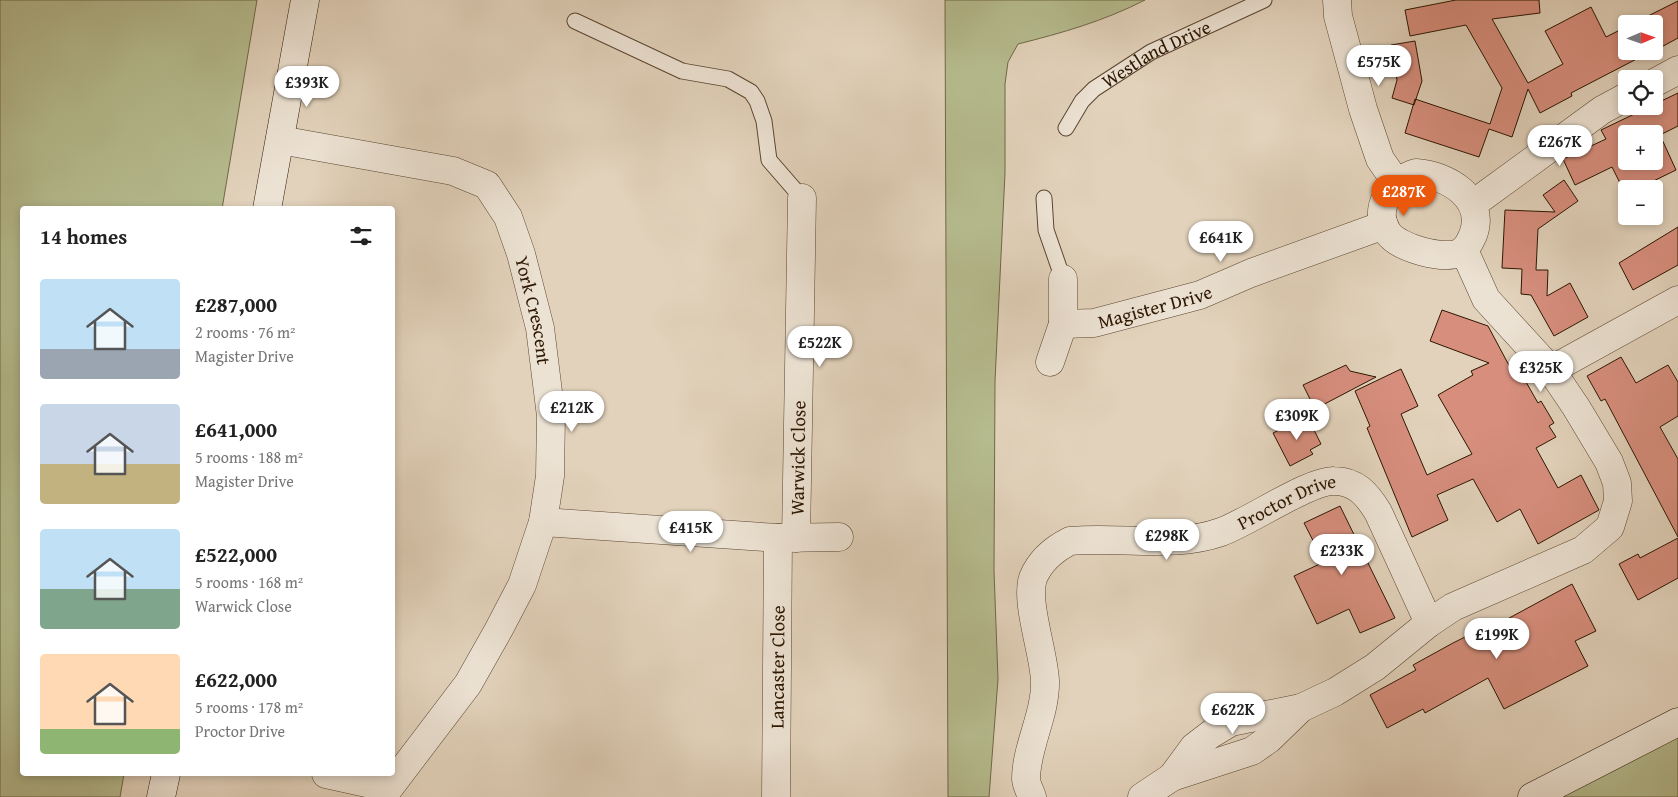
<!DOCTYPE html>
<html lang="en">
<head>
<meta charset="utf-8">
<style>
	:root { --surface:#fff; --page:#f2f2f2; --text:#222; --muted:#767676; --accent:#ea580c }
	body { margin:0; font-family:"Gentium Book Plus",serif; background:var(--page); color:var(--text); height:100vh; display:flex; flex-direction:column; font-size:19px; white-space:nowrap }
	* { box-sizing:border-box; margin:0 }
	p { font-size:16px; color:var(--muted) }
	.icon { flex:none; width:28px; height:28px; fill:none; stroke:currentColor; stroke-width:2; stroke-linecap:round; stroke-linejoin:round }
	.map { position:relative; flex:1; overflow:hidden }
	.side { position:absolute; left:20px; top:206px; width:375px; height:570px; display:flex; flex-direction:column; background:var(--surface); border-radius:5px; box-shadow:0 2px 8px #0003 }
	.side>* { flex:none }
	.needle { width:32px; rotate:88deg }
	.tools { position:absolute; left:1618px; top:15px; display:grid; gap:10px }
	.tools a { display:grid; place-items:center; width:45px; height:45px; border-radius:5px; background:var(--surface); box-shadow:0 2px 8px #0003; font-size:25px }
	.price { position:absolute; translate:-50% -42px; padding:0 11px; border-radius:18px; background:#fff; color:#222; font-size:16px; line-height:32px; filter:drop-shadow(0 1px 2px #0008) }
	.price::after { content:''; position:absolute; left:50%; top:30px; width:15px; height:11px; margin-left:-8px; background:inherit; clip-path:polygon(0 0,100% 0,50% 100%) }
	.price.current { background:var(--accent); color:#fff }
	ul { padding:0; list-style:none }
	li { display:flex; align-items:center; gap:15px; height:125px; padding:0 20px }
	li span { display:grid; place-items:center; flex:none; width:140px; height:100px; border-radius:5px; color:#555 }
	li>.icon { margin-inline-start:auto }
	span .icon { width:60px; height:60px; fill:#fffc; stroke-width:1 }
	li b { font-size:21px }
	h2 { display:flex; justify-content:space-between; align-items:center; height:60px; padding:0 20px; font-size:21px }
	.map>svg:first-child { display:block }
	.green { fill:#b5bb8e; stroke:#706847 }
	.building { fill:#d78e7d; stroke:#2c1600; fill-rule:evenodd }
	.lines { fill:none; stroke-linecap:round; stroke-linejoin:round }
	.lane-casing { stroke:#5a452f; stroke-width:17 }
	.street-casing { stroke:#5a452f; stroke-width:29 }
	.secondary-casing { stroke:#2c1600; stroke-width:29 }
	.lane { stroke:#ece2d3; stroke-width:15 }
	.street { stroke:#ece2d3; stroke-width:28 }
	.secondary { stroke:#ece2d3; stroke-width:28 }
	.labels { text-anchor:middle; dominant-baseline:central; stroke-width:4.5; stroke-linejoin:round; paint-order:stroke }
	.street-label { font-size:19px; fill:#2c1600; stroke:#ece2d3 }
</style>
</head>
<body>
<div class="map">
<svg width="1678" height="797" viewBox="0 0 1678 797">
	<rect width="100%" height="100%" fill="#e2d2bb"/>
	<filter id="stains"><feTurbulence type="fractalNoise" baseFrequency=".004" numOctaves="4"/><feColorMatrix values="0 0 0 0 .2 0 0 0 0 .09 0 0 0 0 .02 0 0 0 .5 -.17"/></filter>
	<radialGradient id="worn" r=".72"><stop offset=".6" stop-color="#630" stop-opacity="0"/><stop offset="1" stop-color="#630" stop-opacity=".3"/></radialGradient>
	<path class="green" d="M 0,0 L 257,0 L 222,209 L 22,209 L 22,774 L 124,774 L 120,797 L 0,797 Z
		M 945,0 L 1145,0 C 1104,21 1062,33 1018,44 L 1008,62 L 1005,84 L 1005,173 L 995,381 L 994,571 L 998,679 L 989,797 L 948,797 Z
		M 1678,732 L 1678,797 L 1537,797 Z"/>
	<path class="building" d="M 1456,0 L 1539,0 L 1540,13 L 1492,19 L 1528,83 L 1563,64 L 1545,31 L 1591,7 L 1606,37 L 1626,27 L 1626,51 L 1652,51 L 1571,93 L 1572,96 L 1540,113 L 1528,89 L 1512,137 L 1489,129 L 1479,157 L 1405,133 L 1415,99 L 1490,124 L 1502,88 L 1466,25 L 1410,36 L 1405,10 Z
		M 1678,1 L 1678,38 L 1654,51 L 1654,24 L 1632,24 Z
		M 1415,41 L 1422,81 L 1414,105 L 1392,98 L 1397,80 L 1391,45 Z
		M 1678,93 L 1678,126 L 1660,135 L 1676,170 L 1637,189 L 1623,189 L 1612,167 L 1575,185 L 1563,159 L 1606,139 L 1601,130 ZM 1626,134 L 1654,134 L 1654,161 L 1626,161 Z
		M 1564,180 L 1578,201 L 1538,229 L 1536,270 L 1548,270 L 1547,296 L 1570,283 L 1588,317 L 1554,336 L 1531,295 L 1521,294 L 1522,269 L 1502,268 L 1505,210 L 1555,212 L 1543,195 Z
		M 1678,227 L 1678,265 L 1633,290 L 1619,263 Z
		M 1442,310 L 1488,326 L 1512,371 L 1518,368 L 1538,403 L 1541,401 L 1554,423 L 1549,426 L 1556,437 L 1536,448 L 1558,488 L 1581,475 L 1599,510 L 1538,544 L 1520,509 L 1497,522 L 1473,479 L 1437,495 L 1448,520 L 1412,537 L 1367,428 L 1370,426 L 1355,391 L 1401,369 L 1418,406 L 1401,414 L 1427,475 L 1472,454 L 1438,395 L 1473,375 L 1471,371 L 1489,363 L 1430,341 Z
		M 1621,357 L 1636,383 L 1668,365 L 1678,382 L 1678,416 L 1660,427 L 1678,459 L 1678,537 L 1605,399 L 1601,401 L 1587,376 Z
		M 1346,365 L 1350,371 L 1376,377 L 1315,409 L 1303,385 Z
		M 1307,416 L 1321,444 L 1310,450 L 1313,454 L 1290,466 L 1273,433 Z
		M 1340,506 L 1395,618 L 1360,633 L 1349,609 L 1317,624 L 1294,576 L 1324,562 L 1304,523 Z
		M 1678,538 L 1678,578 L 1638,600 L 1619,564 L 1638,554 L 1640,558 Z
		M 1572,584 L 1596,631 L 1575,641 L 1588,666 L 1504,709 L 1488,678 L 1425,713 L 1423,709 L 1387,728 L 1370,695 L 1416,670 L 1413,665 L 1453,643 L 1499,620 L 1500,623 Z"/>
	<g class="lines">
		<g class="lane-casing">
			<g id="lane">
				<path d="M 575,21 L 682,71 L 728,79 L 751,92 L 757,101 L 764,121 L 769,160 L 802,198"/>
				<path id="s1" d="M 1066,128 L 1082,101 L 1094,89 L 1151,52 L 1264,0"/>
				<path d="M 1044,198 L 1046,230 L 1063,279"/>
			</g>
		</g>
		<g class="street-casing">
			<g id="street">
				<path d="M 1337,0 L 1338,16 L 1363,109 L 1380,159 L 1396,182"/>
				<path d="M 1654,83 L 1678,70"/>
				<path id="s2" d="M 280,140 L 453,171 L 487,185 L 508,217 L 521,254 L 540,328 L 551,416 L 550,476 L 543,522 L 522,585 L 499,629 L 468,684 L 389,788 L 326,774"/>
				<path d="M 1416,173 C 1447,175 1487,198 1473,235 C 1470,242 1466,250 1459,253 C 1442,260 1399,248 1388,233 C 1371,209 1392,180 1416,173 Z"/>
				<path d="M 1473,204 L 1602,110 L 1626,97"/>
				<path id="s3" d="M 1063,324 L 1094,323 L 1200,295 L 1251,273 L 1384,225"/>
				<path d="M 1050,362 L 1063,324 L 1063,279"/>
				<path d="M 1551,370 L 1678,300"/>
				<path d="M 543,522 L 778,538 L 839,537"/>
				<path id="s4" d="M 796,538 L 802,198"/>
				<path d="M 1172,777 L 1252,751 L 1269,739 L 1301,708 L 1335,692 L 1375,667 L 1429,623 L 1453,607 L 1583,550 L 1610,527 L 1618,501 L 1617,483 L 1609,462 L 1576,407 L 1551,370 L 1486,299 L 1464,250"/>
				<path id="s5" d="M 776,797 L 778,538"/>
				<path id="s6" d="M 1032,797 C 1030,791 1026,784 1026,779 C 1026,747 1046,714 1045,681 C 1044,653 1025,602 1033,578 C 1040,561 1054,549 1070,541 C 1119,536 1173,549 1221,532 C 1249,522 1310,480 1334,481 C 1356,481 1367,494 1378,512 L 1429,623"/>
				<path d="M 1142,797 L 1172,777 L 1194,747 L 1211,734 L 1231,722 L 1301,708"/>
			</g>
		</g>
		<g class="secondary-casing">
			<path id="secondary" d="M 267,209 L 305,0
				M 161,797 L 166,774
				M 1532,797 L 1678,722"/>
		</g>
		<use href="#lane" class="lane"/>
		<use href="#street" class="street"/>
		<use href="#secondary" class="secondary"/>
	</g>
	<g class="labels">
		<g class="street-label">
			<text stroke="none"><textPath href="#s1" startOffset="120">Westland Drive</textPath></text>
			<text stroke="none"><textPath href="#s3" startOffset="94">Magister Drive</textPath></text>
			<text stroke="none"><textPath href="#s2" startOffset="348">York Crescent</textPath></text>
			<text stroke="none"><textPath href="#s4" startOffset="80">Warwick Close</textPath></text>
			<text stroke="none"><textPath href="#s6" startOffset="502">Proctor Drive</textPath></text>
			<text stroke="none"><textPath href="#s5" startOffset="130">Lancaster Close</textPath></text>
		</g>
	</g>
	<rect width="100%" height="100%" filter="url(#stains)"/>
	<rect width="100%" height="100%" fill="url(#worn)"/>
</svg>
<div class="tools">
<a><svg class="needle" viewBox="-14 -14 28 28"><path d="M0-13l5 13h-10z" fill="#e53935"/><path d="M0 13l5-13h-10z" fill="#767676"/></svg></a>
<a><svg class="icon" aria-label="locate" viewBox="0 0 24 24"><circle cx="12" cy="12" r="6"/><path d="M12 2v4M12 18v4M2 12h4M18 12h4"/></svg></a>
<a>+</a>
<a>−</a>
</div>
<b class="price" style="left:1379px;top:87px">£575K</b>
<b class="price" style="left:307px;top:108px">£393K</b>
<b class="price" style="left:1560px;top:167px">£267K</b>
<b class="price current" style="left:1404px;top:217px">£287K</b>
<b class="price" style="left:1221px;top:263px">£641K</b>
<b class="price" style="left:820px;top:368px">£522K</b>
<b class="price" style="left:1541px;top:393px">£325K</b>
<b class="price" style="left:572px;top:433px">£212K</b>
<b class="price" style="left:1297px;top:441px">£309K</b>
<b class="price" style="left:691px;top:553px">£415K</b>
<b class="price" style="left:1167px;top:561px">£298K</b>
<b class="price" style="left:1342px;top:576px">£233K</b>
<b class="price" style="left:1497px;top:660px">£199K</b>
<b class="price" style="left:1233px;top:735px">£622K</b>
<section class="side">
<h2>14 homes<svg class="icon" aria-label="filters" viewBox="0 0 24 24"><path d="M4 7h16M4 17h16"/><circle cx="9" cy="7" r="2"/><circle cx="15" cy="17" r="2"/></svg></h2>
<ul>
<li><span style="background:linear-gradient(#bfe0f5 70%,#9aa5b1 0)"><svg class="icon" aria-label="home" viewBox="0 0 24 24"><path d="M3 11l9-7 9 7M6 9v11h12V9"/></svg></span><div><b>£287,000</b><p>2 rooms · 76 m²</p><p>Magister Drive</p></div></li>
<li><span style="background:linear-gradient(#c9d6e8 60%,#c2b280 0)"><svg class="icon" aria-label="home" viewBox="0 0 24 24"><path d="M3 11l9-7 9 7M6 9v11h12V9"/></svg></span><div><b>£641,000</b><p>5 rooms · 188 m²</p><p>Magister Drive</p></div></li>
<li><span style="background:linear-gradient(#bfe0f5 60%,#7fa58c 0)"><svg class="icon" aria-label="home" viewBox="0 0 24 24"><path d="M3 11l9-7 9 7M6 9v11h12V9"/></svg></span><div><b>£522,000</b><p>5 rooms · 168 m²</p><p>Warwick Close</p></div></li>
<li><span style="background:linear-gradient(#ffd9b3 75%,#8fb573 0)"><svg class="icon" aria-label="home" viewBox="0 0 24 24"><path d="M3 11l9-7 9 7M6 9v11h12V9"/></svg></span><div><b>£622,000</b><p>5 rooms · 178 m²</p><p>Proctor Drive</p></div></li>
</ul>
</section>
</div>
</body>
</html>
